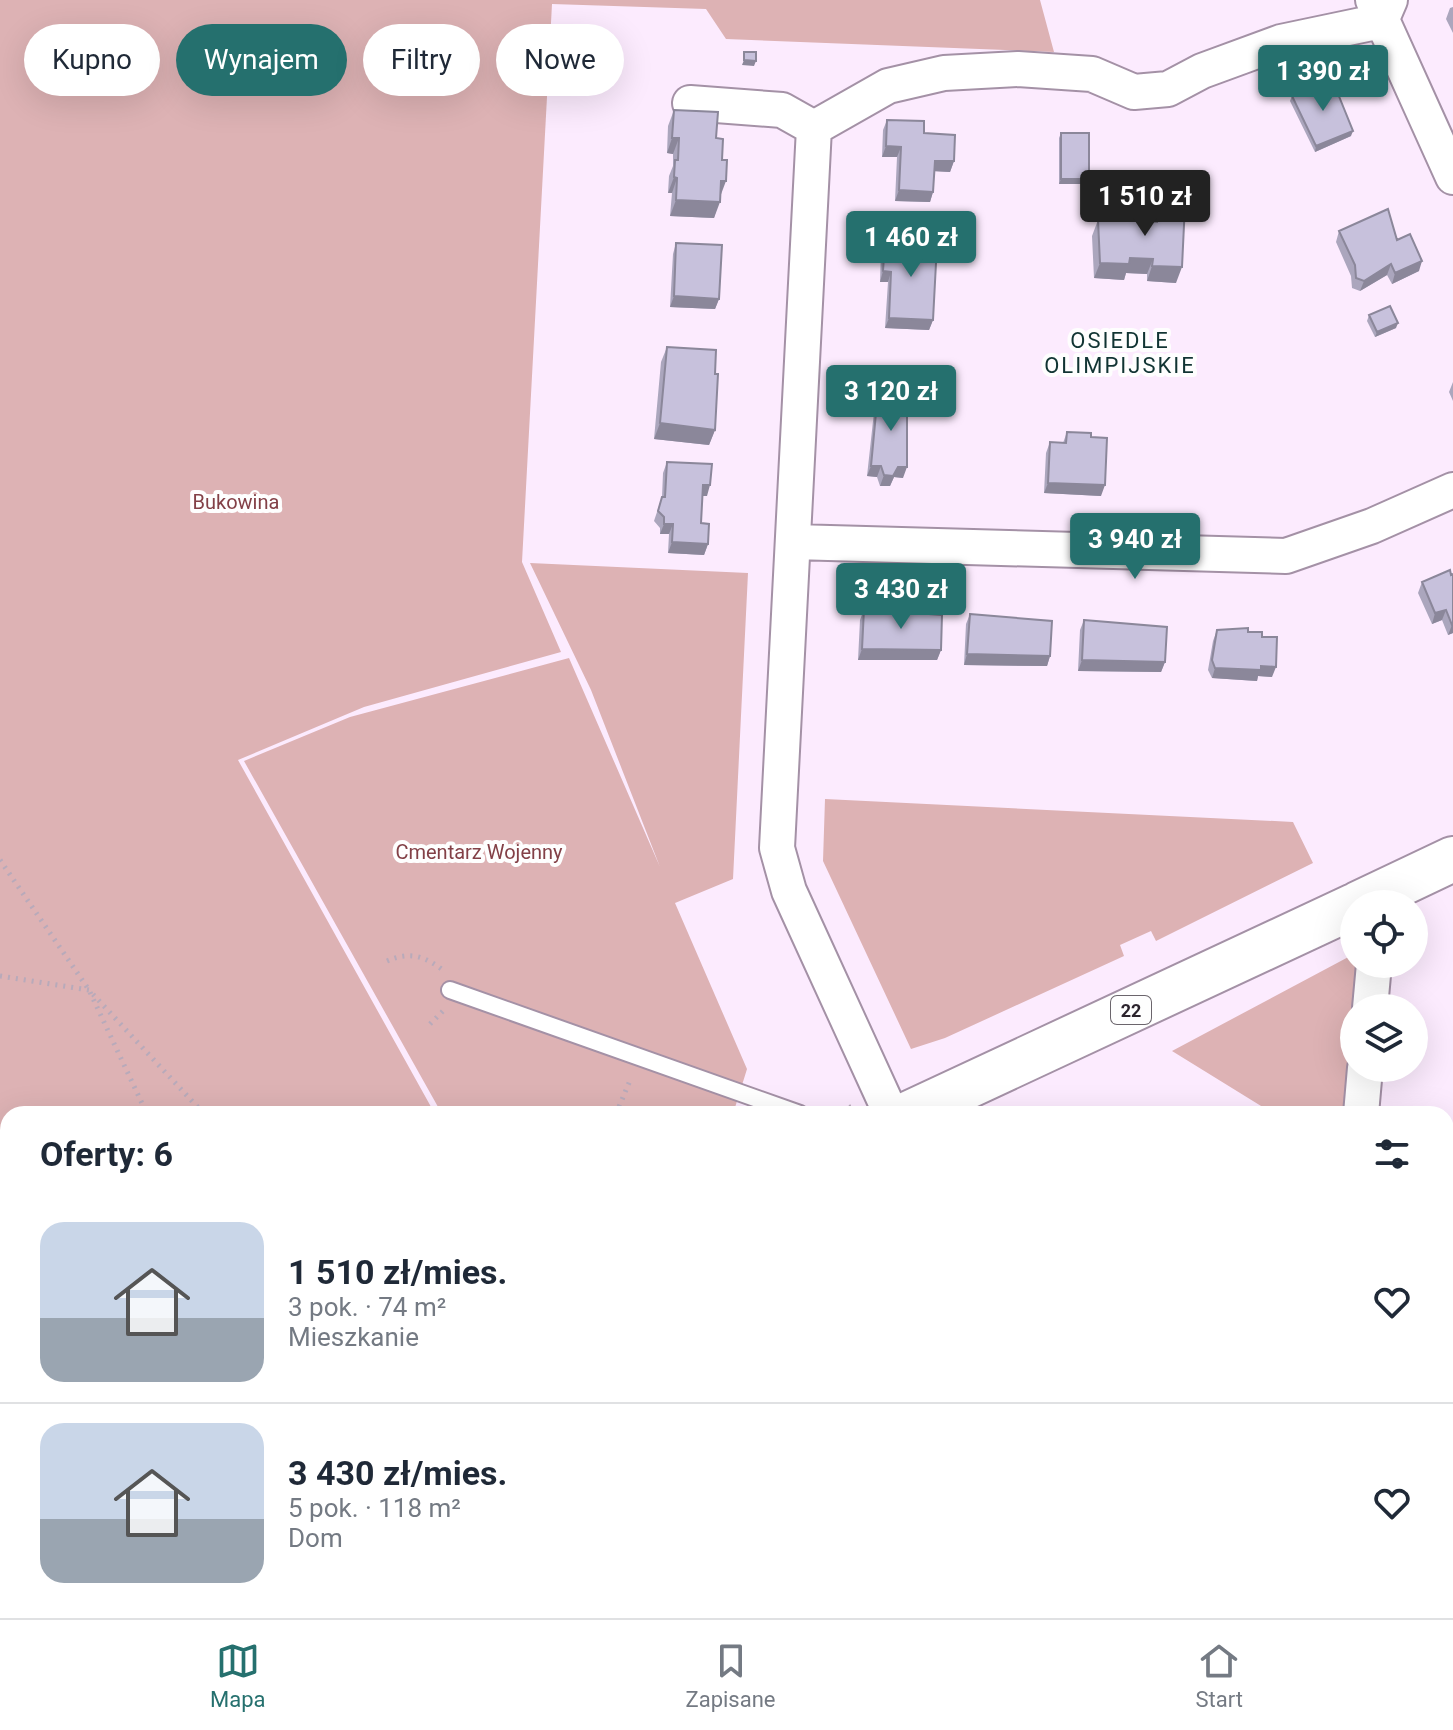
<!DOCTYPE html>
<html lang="pl">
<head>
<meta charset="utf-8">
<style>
	:root { --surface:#fff; --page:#f6f6f7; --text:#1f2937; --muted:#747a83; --line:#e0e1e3; --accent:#25706e }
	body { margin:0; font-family:Roboto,sans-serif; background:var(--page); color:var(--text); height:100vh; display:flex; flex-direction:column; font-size:30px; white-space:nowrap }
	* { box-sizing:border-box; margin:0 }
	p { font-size:26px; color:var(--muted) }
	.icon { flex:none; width:44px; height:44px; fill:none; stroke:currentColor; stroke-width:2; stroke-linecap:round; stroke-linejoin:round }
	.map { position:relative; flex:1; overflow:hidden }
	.panel { position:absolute; left:0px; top:1106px; width:1454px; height:512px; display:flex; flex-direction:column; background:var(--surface); border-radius:24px 24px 0 0; box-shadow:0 8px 32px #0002 }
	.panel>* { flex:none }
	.guide { position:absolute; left:24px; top:24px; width:800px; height:72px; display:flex; gap:16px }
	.tools { position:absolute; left:1340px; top:890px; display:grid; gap:16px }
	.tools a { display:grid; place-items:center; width:88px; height:88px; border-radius:50%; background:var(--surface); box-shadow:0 8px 32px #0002; font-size:40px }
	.price { position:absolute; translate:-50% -68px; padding:0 18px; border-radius:8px; background:var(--accent); color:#fff; font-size:26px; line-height:52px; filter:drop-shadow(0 2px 4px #0008) }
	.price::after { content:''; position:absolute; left:50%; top:48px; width:24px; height:18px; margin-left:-12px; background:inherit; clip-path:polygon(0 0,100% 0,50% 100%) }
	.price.current { background:#222; color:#fff }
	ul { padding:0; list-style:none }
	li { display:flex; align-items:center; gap:24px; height:200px; padding:0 40px }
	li+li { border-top:2px solid var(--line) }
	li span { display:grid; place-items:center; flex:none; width:224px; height:160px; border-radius:24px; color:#555 }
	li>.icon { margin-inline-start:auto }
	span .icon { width:96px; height:96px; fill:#fffc; stroke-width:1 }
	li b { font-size:34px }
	h2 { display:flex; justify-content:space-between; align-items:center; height:96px; padding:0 40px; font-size:34px }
	.chip { padding:0 28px; border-radius:36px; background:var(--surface); box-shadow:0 8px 32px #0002; font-size:28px; line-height:72px }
	.chip.current { background:var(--accent); color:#fff }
	.dock { display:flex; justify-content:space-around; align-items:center; height:112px; border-top:2px solid var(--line); background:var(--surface); font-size:22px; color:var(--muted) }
	.dock a { display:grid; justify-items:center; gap:4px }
	.dock .current { color:var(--accent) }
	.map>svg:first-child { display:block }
	.green { fill:#ddb2b4 }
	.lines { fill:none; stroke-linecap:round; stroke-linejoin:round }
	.service-casing { stroke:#a491a6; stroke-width:20 }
	.minor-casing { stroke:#a491a6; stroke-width:38 }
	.primary-casing { stroke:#a491a6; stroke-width:48 }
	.path { stroke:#b8aaba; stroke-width:5; stroke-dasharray:2 6; stroke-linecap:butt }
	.service { stroke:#fff; stroke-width:16 }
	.minor { stroke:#fff; stroke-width:34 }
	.primary { stroke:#fff; stroke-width:44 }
	.wall { fill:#aba6bd }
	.shaded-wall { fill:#8b879a }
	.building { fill:#c7c1dc; stroke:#8b879a; stroke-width:2 }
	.labels { text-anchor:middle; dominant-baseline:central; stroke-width:8; stroke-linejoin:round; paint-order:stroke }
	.shield { fill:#fefefe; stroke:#6b656c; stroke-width:2 }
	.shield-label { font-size:18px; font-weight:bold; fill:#2c242d }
	.park-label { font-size:20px; fill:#834047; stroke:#fefefe }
	.neighbourhood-label { font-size:22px; letter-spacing:2px; fill:#113433; stroke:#fefefe }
</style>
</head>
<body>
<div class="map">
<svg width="1453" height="1618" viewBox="0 0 1453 1618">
	<rect width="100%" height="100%" fill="#fcebfe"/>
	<path class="green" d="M 0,0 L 1040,0 L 1054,52 L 726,39 L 706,9 L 552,4 L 522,562 L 561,652 L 364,707 L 238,760 L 435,1114 L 8,1114 L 8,1481 L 0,1484 Z
		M 530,563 L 748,573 L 733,879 L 675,903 L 747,1069 L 733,1114 L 442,1114 L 244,761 L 350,717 L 569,658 L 660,867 L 591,690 Z
		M 825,799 L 1293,822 L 1313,863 L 1156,941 L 1151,931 L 1120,945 L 1124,956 L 945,1038 L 911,1049 L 823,861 Z
		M 1354,954 L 1354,964 L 1364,964 C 1353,1014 1353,1064 1346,1114 L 1274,1114 L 1172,1051 Z
		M 8,1596 L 8,1610 L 781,1610 L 794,1618 L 0,1618 L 0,1599 Z"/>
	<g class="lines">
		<g class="service-casing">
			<path id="service" d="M 450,990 L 800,1114"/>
		</g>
		<g class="minor-casing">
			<path id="minor" d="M 1373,0 L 1453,177
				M 690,103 L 782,110 L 814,128
				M 794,542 L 1286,556 L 1372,526 L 1453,490
				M 1370,1008 L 1374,964
				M 891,1114 L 789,891 L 777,848 L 814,128 L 888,86 L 944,73 L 1018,69 L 1092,74 L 1134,92 L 1168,89 L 1202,71 L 1281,42 L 1381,21 L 1390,0
				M 1361,1114 L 1365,1068
				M 1317,1618 L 1318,1610"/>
		</g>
		<g class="primary-casing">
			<path id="primary" d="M 1358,904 L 1453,859
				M 908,1114 L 1354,906
				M 0,1536 L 8,1533"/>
		</g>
		<path class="path" d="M 0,860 L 89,990 L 147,1114
			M 387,961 C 410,951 425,956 444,971
			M 0,976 L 89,990 L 204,1114
			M 430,1024 L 443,1011
			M 616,1114 L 631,1078
			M 835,1114 L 855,1105"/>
		<use href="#service" class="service"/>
		<use href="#minor" class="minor"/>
		<use href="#primary" class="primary"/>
	</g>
	<path class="wall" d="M 1453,7 L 1453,33 L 1446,19 L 1450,8 Z
		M 1292,96 L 1351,136 L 1315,152 L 1290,101 Z
		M 674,110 L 716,138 L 720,197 L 714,218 L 670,216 L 672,193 L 668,193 L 669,176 L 673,166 L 673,154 L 667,153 L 668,126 Z
		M 887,120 L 924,133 L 954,161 L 950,172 L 934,171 L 933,192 L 930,202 L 895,201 L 897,157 L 882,157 L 883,130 Z
		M 1061,133 L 1089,179 L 1087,184 L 1059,184 L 1059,138 Z
		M 1158,203 L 1176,283 L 1147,281 L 1147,274 L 1126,273 L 1124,280 L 1094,278 L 1092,236 L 1098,220 L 1115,219 L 1152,222 Z
		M 1339,231 L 1397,240 L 1419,271 L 1392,284 L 1387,275 L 1360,291 L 1352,288 L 1351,276 L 1336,242 Z
		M 885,242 L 933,320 L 929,330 L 885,328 L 888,282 L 880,282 L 881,252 Z
		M 676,243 L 719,299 L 715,309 L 670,307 L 673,254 Z
		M 1369,315 L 1396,328 L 1375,337 L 1367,321 Z
		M 667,347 L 715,374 L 715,430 L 709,445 L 654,439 L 661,362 Z
		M 1453,382 L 1453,401 L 1449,392 Z
		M 878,392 L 903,478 L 894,477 L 890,486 L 880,486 L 877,477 L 867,476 L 875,403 Z
		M 1067,432 L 1091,437 L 1101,496 L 1044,493 L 1046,453 L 1050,442 L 1063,443 Z
		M 667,462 L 707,496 L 702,496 L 701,523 L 708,544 L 704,555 L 668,553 L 669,534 L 660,534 L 660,528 L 654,521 L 662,497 L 663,473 Z
		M 1453,574 L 1453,633 L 1448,635 L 1442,620 L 1432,624 L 1418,593 L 1422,582 Z
		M 864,609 L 941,650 L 937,660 L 858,660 L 860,620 Z
		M 970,614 L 1050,656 L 1047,666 L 964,665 L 966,624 Z
		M 1084,620 L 1165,662 L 1161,672 L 1078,671 L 1080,630 Z
		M 1217,630 L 1248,632 L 1262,637 L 1272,677 L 1258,676 L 1257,681 L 1212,678 L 1208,670 L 1213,641 Z"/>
	<path class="shaded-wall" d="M 744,60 L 756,61 L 754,66 L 742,65 Z
		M 1353,131 L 1351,136 L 1315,152 L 1316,146 Z
		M 672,138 L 679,138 L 673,154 L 667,153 Z
		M 886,146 L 901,147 L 897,157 L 882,157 Z
		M 935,161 L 954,161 L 950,172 L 931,171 Z
		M 674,177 L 677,178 L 672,193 L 668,193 Z
		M 1061,179 L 1089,179 L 1087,184 L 1059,184 Z
		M 721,181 L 726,181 L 720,197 Z
		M 899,190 L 933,192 L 930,202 L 895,201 Z
		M 676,200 L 720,202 L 714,218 L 670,216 Z
		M 1130,258 L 1153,259 L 1147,274 L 1126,273 L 1124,280 L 1094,278 L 1100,263 Z
		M 1422,261 L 1419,271 L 1392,284 L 1395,273 Z
		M 1391,264 L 1387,275 L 1360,291 L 1364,281 Z
		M 1152,266 L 1182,267 L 1176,283 L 1147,281 Z
		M 883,271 L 891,272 L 888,282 L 880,282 Z
		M 674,296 L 719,299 L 715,309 L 670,307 Z
		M 889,318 L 933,320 L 929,330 L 885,328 Z
		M 1398,323 L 1396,328 L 1375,337 L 1377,332 Z
		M 660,423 L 715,430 L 709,445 L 654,439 Z
		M 871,466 L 881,466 L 877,477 L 867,476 Z
		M 898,467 L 907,467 L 903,478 L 894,477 L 890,486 L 880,486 L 884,475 Z
		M 1048,483 L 1105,485 L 1101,496 L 1044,493 Z
		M 703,485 L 710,485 L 707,496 L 699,496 Z
		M 664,524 L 673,524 L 669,534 L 660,534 Z
		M 672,542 L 708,544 L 704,555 L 668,553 Z
		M 1446,610 L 1442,620 L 1432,624 L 1435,613 Z
		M 1453,624 L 1453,633 L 1448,635 L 1452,625 Z
		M 862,649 L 941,650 L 937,660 L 858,660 Z
		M 967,654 L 1050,656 L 1047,666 L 964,665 Z
		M 1082,660 L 1165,662 L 1161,672 L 1078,671 Z
		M 1261,666 L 1276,667 L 1272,677 L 1258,676 L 1257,681 L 1212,678 L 1215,668 Z"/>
	<path class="building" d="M 744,52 L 756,52 L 756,61 L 744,60 Z
		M 1332,79 L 1353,131 L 1316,146 L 1292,96 Z
		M 674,110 L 718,112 L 716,138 L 723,139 L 722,160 L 727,160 L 726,181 L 721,181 L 720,202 L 676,200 L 677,178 L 674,177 L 675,160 L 678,160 L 679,138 L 672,138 Z
		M 887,120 L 924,121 L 924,133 L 955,135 L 954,161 L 935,161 L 933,192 L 899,190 L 901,147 L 886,146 Z
		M 1061,133 L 1089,133 L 1089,179 L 1061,179 Z
		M 1158,203 L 1185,204 L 1182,267 L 1152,266 L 1153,259 L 1130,258 L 1129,264 L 1100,263 L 1098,220 L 1111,216 L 1115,219 L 1157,222 Z
		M 1388,209 L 1397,240 L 1410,234 L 1422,261 L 1395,273 L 1391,264 L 1364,281 L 1356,278 L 1355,265 L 1339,231 Z
		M 885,242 L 937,244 L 933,320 L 889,318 L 891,272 L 883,271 Z
		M 676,243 L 722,245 L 719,299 L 674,296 Z
		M 1390,306 L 1398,323 L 1377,332 L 1369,315 Z
		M 667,347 L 716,350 L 715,374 L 718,374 L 715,430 L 660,423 Z
		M 878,392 L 907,394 L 907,467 L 898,467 L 893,476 L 884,475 L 881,466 L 871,466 Z
		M 1067,432 L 1091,433 L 1091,437 L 1107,438 L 1105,485 L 1048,483 L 1050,442 L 1066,443 Z
		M 667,462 L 712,464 L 710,485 L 703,485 L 701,523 L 709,524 L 708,544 L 672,542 L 673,524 L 664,524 L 664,517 L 658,511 L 662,497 L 665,497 Z
		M 1450,570 L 1451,575 L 1453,574 L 1453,624 L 1452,625 L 1446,610 L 1435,613 L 1422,582 Z
		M 864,609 L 942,615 L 941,650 L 862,649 Z
		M 970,614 L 1052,621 L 1050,656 L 967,654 Z
		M 1084,620 L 1167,627 L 1165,662 L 1082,660 Z
		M 1248,628 L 1248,632 L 1262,632 L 1262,637 L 1277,637 L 1276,667 L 1261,666 L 1261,670 L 1215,668 L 1212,660 L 1217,630 Z"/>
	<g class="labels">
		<rect class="shield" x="1111" y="996" width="40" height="28" rx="6"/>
		<g class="shield-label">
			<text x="1131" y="1010">22</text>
		</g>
		<g class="park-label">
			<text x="236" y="502">Bukowina</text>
			<text x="479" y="852">Cmentarz Wojenny</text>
		</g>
		<g class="neighbourhood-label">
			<text x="1120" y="340">OSIEDLE<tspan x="1120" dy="25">OLIMPIJSKIE</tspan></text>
		</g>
	</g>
</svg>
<div class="tools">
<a><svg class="icon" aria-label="locate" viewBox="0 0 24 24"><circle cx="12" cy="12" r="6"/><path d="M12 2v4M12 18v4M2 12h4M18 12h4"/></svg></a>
<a><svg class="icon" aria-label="layers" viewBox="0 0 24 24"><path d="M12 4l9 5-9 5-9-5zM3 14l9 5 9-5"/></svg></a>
</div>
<b class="price" style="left:1323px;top:113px">1 390 zł</b>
<b class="price current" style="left:1145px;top:238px">1 510 zł</b>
<b class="price" style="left:911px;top:279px">1 460 zł</b>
<b class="price" style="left:891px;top:433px">3 120 zł</b>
<b class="price" style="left:1135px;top:581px">3 940 zł</b>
<b class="price" style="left:901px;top:631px">3 430 zł</b>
<div class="guide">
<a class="chip">Kupno</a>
<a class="chip current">Wynajem</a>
<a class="chip">Filtry</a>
<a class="chip">Nowe</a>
</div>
<section class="panel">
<h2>Oferty: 6<svg class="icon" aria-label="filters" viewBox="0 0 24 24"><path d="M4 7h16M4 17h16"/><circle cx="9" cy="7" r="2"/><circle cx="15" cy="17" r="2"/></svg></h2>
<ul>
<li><span style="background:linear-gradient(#c9d6e8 60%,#9aa5b1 0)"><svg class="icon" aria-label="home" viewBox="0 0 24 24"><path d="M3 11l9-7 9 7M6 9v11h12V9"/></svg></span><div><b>1 510 zł/mies.</b><p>3 pok. · 74 m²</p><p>Mieszkanie</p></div><svg class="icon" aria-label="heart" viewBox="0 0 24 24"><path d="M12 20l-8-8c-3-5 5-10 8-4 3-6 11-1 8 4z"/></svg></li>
<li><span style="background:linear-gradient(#c9d6e8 60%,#9aa5b1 0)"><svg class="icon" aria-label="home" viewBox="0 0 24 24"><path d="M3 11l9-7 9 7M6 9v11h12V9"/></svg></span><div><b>3 430 zł/mies.</b><p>5 pok. · 118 m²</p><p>Dom</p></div><svg class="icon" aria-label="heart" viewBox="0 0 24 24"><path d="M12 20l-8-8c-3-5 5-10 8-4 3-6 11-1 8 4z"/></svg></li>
</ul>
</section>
</div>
<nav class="dock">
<a class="current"><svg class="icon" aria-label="map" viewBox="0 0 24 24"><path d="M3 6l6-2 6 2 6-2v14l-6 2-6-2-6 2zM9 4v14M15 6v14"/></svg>Mapa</a>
<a><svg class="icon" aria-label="saved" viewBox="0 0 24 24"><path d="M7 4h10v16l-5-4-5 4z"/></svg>Zapisane</a>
<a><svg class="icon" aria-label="home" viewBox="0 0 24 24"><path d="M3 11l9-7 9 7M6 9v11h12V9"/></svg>Start</a>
</nav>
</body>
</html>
